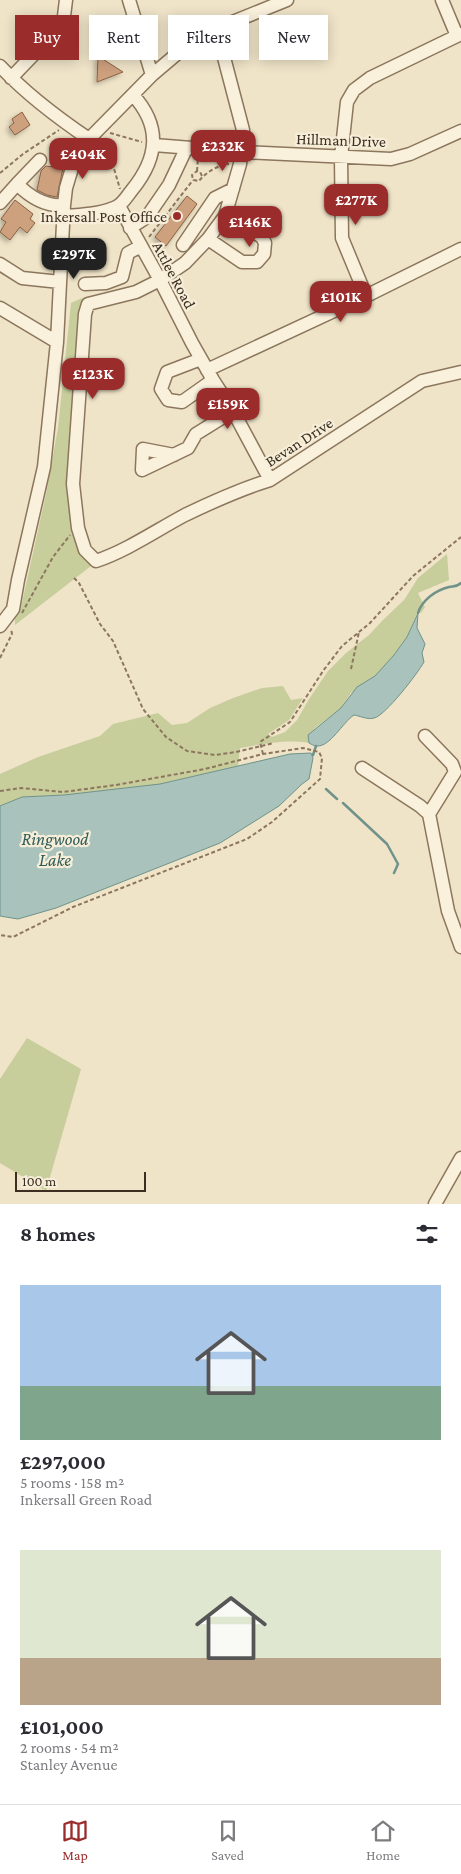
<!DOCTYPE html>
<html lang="en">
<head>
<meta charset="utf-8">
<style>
	:root { --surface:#fff; --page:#f2f2f3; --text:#2b2b33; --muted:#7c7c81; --line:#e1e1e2; --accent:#9b2c2c }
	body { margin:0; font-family:"Crimson Pro",serif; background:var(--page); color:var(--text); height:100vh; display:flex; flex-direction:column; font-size:19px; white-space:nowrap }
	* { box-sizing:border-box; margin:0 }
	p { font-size:16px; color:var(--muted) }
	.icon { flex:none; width:28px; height:28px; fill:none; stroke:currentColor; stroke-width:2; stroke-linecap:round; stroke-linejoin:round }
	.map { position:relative; height:1204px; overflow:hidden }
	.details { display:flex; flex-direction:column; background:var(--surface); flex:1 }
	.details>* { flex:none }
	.banner { position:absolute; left:15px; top:15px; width:431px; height:45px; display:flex; gap:10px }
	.scale { position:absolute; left:15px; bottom:12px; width:131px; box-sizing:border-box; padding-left:5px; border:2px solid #3c2e20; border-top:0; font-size:14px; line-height:18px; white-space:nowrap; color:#3c2e20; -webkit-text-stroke:4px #f6eed8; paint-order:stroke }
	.price { position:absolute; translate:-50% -42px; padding:0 11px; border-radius:10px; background:var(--accent); color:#fff; font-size:16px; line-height:32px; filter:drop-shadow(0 1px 2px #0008) }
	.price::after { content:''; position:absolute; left:50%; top:30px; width:15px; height:11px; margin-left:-8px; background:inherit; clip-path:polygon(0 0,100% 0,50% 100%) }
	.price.selected { background:#222; color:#fff }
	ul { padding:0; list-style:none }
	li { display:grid; align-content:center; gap:10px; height:265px; padding:0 20px }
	li span { display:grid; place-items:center; height:155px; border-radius:0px; color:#555 }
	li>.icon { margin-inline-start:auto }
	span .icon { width:90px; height:90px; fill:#fffc; stroke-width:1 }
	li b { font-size:21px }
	h2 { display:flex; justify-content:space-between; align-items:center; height:60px; padding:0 20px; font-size:21px }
	.chip { padding:0 18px; border-radius:0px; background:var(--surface); box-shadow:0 2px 12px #0003; font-size:18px; line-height:45px }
	.chip.selected { background:var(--accent); color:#fff }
	.menu { display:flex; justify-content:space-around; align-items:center; height:70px; border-top:1px solid var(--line); background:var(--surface); font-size:14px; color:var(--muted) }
	.menu a { display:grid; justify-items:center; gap:2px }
	.menu .selected { color:var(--accent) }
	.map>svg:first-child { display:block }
	.green { fill:#c7ce9c }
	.water { fill:#a9c3bc; stroke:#6f928a }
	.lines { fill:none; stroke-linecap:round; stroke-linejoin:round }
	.stream { stroke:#6f928a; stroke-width:2.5 }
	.building { fill:#cda07e; stroke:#8b6042; filter:url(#shadow) }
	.minor-casing { stroke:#8c765d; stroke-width:15 }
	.path { stroke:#8c765d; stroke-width:2; stroke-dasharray:4 2.5; stroke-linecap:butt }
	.minor { stroke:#f9f1dc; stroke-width:12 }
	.poi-dot { fill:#9b2c2c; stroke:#f6eed8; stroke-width:2 }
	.labels { text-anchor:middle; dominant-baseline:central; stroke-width:4.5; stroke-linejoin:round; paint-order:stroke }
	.street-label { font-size:16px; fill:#3c2e20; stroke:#f6eed8 }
	.poi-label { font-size:16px; fill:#3c2e20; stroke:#f6eed8; text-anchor:end }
	.water-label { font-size:18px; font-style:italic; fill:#305c59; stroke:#f6eed8 }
</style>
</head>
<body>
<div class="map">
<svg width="461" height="1204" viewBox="0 0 461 1204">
	<defs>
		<filter id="shadow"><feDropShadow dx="-2.5" dy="2.5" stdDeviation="2.5" flood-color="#0004"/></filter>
	</defs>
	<rect width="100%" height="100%" fill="#efe4c8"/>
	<path class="green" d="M 82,298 L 69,485 L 81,554 L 91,566 L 15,625 L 15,618 L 21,607 L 46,494 L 58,428 L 71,303 Z
		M 447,554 L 449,580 L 418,593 L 425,607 L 421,613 L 417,613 L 407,637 L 394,655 L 375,676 L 351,693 L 341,708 L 315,728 L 308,739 L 309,743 C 285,739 264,744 240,748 L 238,766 L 160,784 L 64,795 L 22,797 L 0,806 L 0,774 L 38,757 L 100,736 L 113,724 L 158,713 L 172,725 L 187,723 L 210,708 L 233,698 L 262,688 L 283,686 L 291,700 L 303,698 L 289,720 L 268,734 L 272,737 L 285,732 L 297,720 L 309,699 L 328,671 L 346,653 L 369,635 L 383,620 L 404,600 L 418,578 Z
		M 27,1038 L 81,1069 L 46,1191 L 0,1163 L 0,1079 Z"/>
	<path class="water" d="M 418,613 L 417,628 L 425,644 L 422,653 L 424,662 C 418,673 385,716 374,718 C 368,720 360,716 354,715 C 343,722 330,747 317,746 C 314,746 311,744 309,743 L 308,735 L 341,708 L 357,687 L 375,676 L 394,655 L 407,637 Z
		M 311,753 L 313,758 L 309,779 L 302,784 L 279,806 L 220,843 L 56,908 L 18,919 L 0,916 L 0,806 L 22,797 L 64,795 L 160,784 L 290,754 Z"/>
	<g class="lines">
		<path class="stream" d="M 418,613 C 422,600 436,590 449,587 C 454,586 457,587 461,583
			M 313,755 L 316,746
			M 326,789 L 337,799
			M 343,803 L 387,844 L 398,864 L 394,873"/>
	</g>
	<path class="building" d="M 98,56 L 123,72 L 97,82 Z
		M 22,112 L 30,125 L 15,135 L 9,127 L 14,123 L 12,119 Z
		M 46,166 L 63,168 L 57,197 L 47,195 L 37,190 L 41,171 Z
		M 187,196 L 197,204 L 166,246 L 155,237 Z
		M 15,200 L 33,214 L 30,219 L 35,223 L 27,233 L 20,227 L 10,240 L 0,232 L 6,222 L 1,219 Z"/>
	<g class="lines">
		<g class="minor-casing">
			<path id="minor" d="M 129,0 L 152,75
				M 442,0 L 457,36
				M 221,46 L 243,130 L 240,164 L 225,216 L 208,239 L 185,263 L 160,280 L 136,292 L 88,304 L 85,314 L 73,484 L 78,528 L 85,550 L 96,561 C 128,550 155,531 185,515 C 212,502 241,489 270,480 L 422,381 L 461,372
				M 0,66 C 26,94 58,118 89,139
				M 11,78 L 63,24 L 66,0
				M 154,145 L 242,152 L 391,159 L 410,154 L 461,131
				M 40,160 L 17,184 C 30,197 45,207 64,205
				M 0,203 L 17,184
				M 119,206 L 160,280 L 192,343 L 213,380 L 233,411 L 270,480
				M 64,216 C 82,215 100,214 116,207 C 123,204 127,196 132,190 C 158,158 162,127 133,95
				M 130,228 L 147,217 L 169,185 L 186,149
				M 208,239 L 242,262 L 257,262 L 264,254 L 265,243 L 262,237 L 225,216
				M 183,245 L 215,198 L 233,189
				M 0,264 L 22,278 L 60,282
				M 85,284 L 106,283 L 122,277 L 128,253 L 141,246
				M 366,296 L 342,238 L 341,157 L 347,102 L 354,90 L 370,78 L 461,34
				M 0,308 L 57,342
				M 201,359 L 167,372 L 161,389 L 168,400 L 182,402 L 213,380
				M 207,370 L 366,296 L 461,249
				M 174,455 L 143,449 L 142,470 L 188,448 L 196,434 L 233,411
				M 0,626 L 13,609 L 18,580 L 44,467 L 57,342 L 64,205 L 66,188 L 75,158 L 89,139 L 152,75 L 198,36 L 287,0
				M 425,736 L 452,764 L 455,772 L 429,814
				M 362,768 L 420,806 L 429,814 L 448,911 L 461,947
				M 435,1204 L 461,1158"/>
		</g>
		<path class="path" d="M 110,133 L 142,142
			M 105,138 L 120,189
			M 197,171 L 198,158
			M 0,173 L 23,154 L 59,130
			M 202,176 L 200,172 L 197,171 L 192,175 L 193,180 L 199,181 C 205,173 218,165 229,164
			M 149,237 L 193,180
			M 74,578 L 79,583 L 100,624 L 113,641 L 143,709 L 166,737 L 187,751 L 215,755 L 236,752 L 274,743
			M 22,613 L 53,557 L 70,535
			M 0,658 L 12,634 L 11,629
			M 351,669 L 359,632
			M 263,754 L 260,742 L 290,722 L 323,671 L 342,646 L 370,623 L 413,576 L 461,537
			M 0,791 L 21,788 L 63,792 L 116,785 L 205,769 L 263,754 L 303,748 L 319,752 L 322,758 L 320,779 L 272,822 L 247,839 L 73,907 L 13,937 L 0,935"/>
		<use href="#minor" class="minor"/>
	</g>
	<circle class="poi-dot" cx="177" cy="216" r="5"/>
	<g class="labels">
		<g class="street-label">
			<text transform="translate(341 140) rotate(2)">Hillman Drive</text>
			<text transform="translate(174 275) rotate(62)">Attlee Road</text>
			<text transform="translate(299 442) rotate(-33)">Bevan Drive</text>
		</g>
		<g class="poi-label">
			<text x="167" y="216">Inkersall Post Office</text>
		</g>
		<g class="water-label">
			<text x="55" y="839">Ringwood<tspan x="55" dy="21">Lake</tspan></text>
		</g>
	</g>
</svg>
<div class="scale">100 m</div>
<b class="price" style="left:223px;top:172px">£232K</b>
<b class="price" style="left:83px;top:180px">£404K</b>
<b class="price" style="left:356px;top:226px">£277K</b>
<b class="price" style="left:250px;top:248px">£146K</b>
<b class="price selected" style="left:74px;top:280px">£297K</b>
<b class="price" style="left:341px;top:323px">£101K</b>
<b class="price" style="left:93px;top:400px">£123K</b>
<b class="price" style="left:228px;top:430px">£159K</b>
<div class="banner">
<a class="chip selected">Buy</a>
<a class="chip">Rent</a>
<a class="chip">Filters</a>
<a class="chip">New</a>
</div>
</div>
<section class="details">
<h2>8 homes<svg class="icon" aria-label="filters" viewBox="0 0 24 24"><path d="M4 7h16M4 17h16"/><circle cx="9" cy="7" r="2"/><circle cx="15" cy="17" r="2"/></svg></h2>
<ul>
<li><span style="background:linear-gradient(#a9c7e8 65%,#7fa58c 0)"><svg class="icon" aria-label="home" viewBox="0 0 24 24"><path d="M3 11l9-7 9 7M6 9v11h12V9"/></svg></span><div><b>£297,000</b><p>5 rooms · 158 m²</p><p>Inkersall Green Road</p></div></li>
<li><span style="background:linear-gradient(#dfe7d0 70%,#b9a48a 0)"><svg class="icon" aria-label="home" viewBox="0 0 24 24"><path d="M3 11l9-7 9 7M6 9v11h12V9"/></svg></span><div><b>£101,000</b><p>2 rooms · 54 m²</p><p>Stanley Avenue</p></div></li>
</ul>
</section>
<nav class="menu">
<a class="selected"><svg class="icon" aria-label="map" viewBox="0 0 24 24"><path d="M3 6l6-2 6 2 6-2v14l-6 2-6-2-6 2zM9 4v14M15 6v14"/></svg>Map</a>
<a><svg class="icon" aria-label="saved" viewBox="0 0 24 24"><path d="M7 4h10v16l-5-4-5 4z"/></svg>Saved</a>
<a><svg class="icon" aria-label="home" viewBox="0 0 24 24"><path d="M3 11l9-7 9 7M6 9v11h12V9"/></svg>Home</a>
</nav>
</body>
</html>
